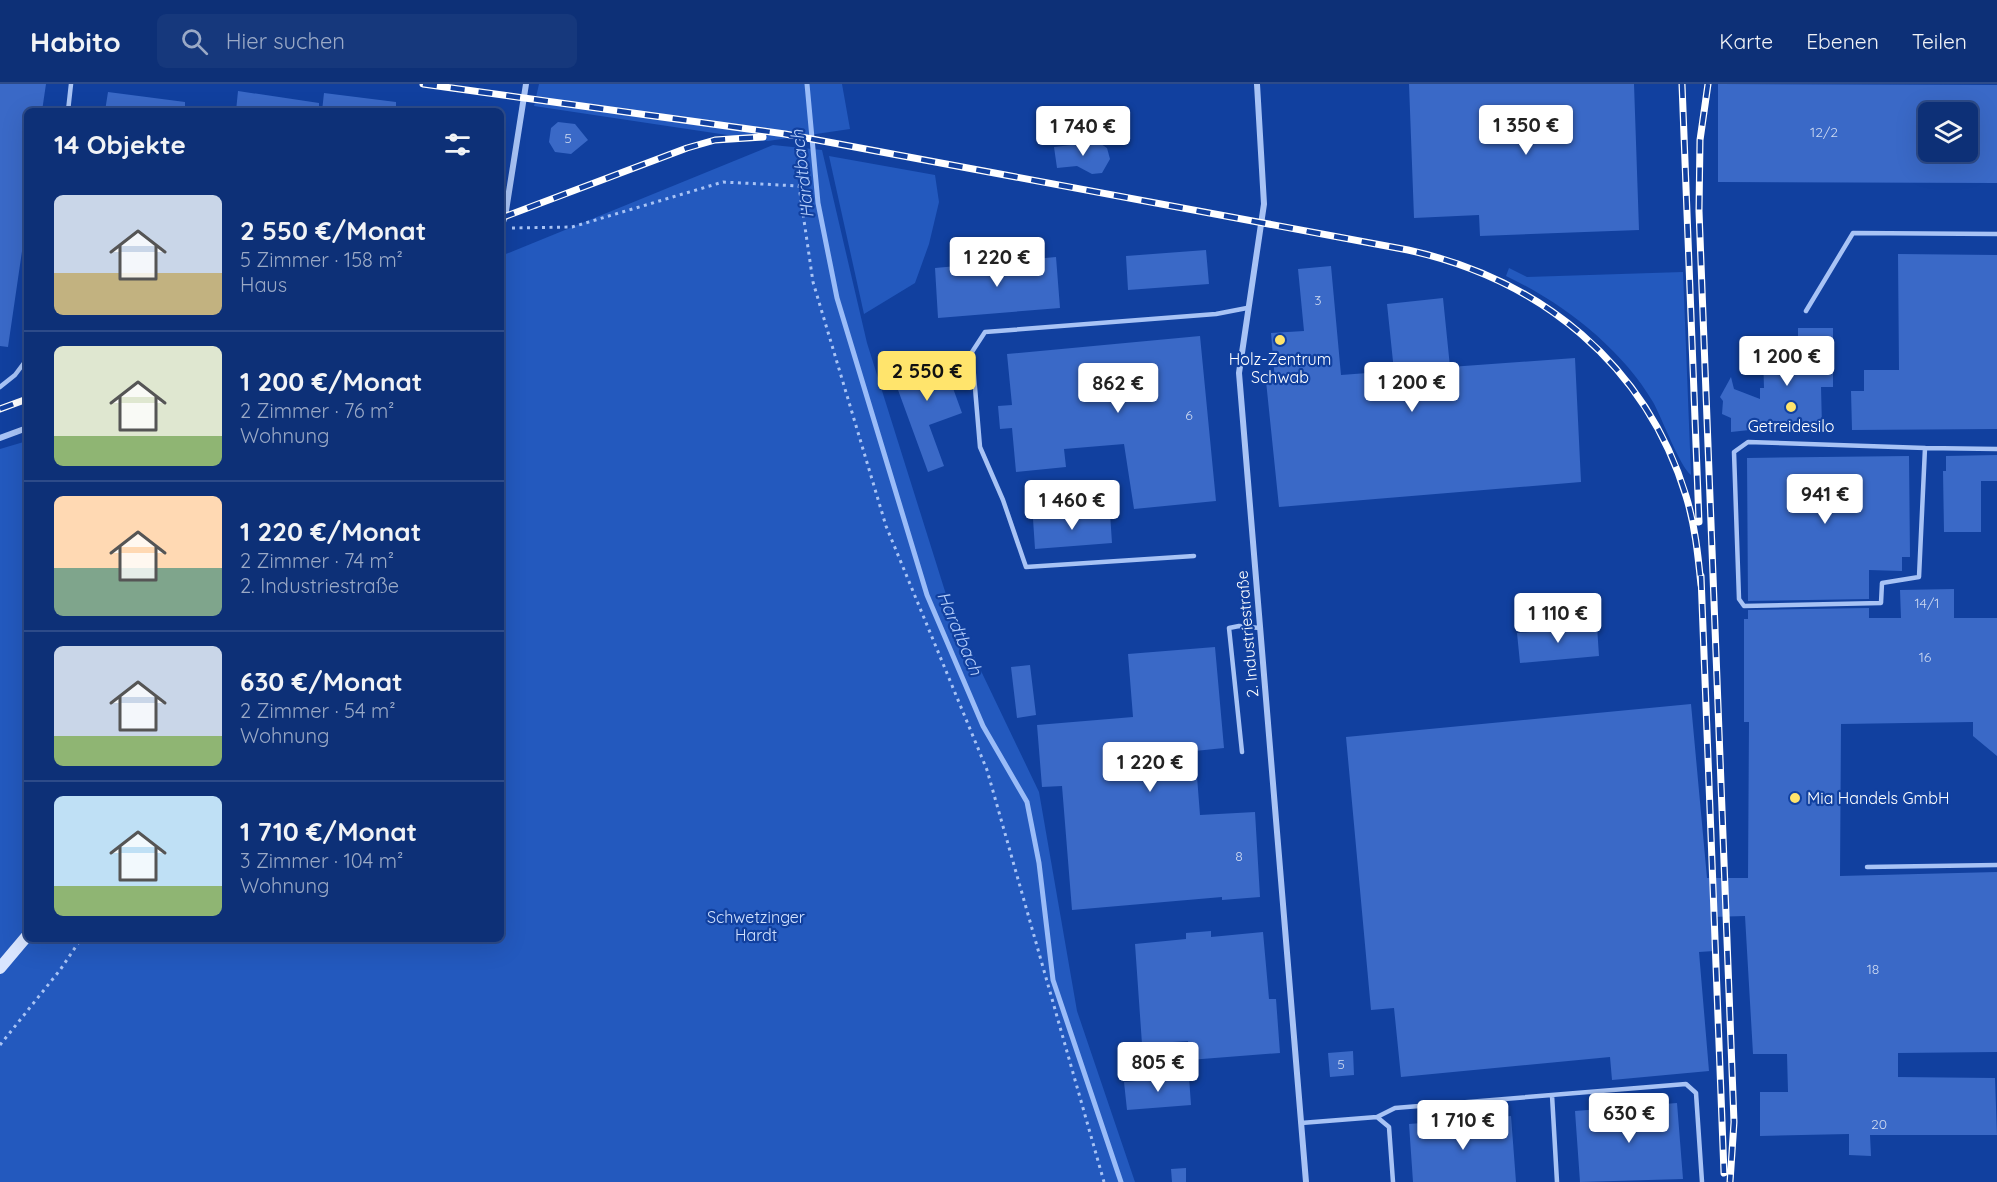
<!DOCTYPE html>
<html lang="de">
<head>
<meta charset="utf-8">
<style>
	:root { --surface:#0d3077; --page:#16387c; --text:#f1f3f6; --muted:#9aa9c6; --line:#2d4b89; --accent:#ffe46c }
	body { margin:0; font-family:Quicksand,sans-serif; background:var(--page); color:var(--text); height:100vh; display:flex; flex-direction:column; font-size:22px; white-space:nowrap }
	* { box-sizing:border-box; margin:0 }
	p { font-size:20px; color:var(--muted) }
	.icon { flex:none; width:33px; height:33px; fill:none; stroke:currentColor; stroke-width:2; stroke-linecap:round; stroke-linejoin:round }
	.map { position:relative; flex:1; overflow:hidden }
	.panel { position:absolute; left:24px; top:24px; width:480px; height:834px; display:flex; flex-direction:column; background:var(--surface); border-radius:9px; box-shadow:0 6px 24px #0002,0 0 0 2px var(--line) }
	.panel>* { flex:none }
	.buttons { position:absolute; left:1918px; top:18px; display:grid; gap:12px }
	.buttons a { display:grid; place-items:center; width:60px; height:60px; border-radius:9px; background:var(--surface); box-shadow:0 6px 24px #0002,0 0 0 2px var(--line); font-size:30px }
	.price { position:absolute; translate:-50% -51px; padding:0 14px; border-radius:6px; background:#fff; color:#222; font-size:20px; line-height:39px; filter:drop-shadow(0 2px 3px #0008) }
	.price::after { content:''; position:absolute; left:50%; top:36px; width:18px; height:14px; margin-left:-9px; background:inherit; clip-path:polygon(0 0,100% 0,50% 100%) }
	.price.active { background:var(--accent); color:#111 }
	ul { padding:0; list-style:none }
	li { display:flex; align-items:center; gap:18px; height:150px; padding:0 30px }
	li+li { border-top:2px solid var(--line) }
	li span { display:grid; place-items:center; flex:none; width:168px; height:120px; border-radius:9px; color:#555 }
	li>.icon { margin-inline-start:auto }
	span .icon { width:72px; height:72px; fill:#fffc; stroke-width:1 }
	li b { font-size:26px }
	h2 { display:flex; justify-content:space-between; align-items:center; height:72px; padding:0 30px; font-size:26px }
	header { display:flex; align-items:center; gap:36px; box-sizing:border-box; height:84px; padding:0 30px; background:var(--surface); border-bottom:2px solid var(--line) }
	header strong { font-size:28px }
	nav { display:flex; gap:33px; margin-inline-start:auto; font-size:21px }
	.search { width:420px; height:54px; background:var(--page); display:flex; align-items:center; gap:15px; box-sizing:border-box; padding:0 21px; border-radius:9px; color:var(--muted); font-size:22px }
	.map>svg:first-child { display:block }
	.green { fill:#2359be }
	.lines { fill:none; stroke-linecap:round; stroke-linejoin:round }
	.stream { stroke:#9abcf8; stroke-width:5 }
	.building { fill:#3a69c7; fill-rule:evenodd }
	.path { stroke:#a8c3f5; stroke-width:3; stroke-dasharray:3 4.5; stroke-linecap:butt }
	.lane { stroke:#a8c3f5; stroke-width:4.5 }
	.street { stroke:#a8c3f5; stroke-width:6 }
	.secondary { stroke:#d9e5fe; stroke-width:12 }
	.rail-casing { stroke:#fff; stroke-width:7 }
	.rail { stroke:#11409f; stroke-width:4.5; stroke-dasharray:14; stroke-linecap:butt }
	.poi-dot { fill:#ffe46c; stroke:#11409f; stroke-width:2 }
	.labels { text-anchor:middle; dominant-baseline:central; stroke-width:4.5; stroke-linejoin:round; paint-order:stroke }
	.number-label { font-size:14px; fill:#cedaf1 }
	.poi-label { font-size:16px; fill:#fff; stroke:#11409f }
	.street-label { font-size:16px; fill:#fff; stroke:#11409f }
	.park-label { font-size:16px; fill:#d1e1fe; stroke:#11409f }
	.water-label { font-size:18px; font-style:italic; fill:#b5cefb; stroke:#11409f }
</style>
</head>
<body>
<header>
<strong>Habito</strong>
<div class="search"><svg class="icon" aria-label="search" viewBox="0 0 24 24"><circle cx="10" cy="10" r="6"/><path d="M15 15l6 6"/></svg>Hier suchen</div>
<nav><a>Karte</a><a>Ebenen</a><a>Teilen</a></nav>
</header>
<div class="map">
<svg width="1997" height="1098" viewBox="0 0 1997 1098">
	<rect width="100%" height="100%" fill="#11409f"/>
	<path class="green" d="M 539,0 L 842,0 L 850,45 L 768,57 L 534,22 Z
		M 773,61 L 822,66 L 867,259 L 949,520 L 1039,708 L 1077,927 L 1135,1098 L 0,1098 L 0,365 L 27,357 L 27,855 L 501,855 L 501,172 Z
		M 829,72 L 935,91 L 939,118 L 929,160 L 915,199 L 864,230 Z
		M 1509,184 L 1527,193 L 1683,188 L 1691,391 C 1680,383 1662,334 1653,318 C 1621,264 1563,219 1506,192 Z"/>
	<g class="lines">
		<path class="stream" d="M 807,0 L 818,119 L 837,214 L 927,511 L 983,642 L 1027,718 L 1039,779 L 1053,896 L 1121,1098"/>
	</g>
	<path class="building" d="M 0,0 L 46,0 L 42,27 L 27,27 L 27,133 L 8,263 L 0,262 Z
		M 1409,0 L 1634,0 L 1639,146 L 1480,152 L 1479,131 L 1414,134 Z
		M 1718,0 L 1997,1 L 1997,99 L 1718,98 ZM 1929,28 L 1968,28 L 1968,68 L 1929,68 Z
		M 238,7 L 319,19 L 319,27 L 236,27 Z
		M 108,8 L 185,18 L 185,27 L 105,27 Z
		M 324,9 L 396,18 L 396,27 L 322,27 Z
		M 558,38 L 575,40 L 588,56 L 571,70 L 555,68 L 549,58 L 551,44 Z
		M 1098,58 L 1107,64 L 1110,75 L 1102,89 L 1092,90 L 1077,82 L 1057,84 L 1054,63 Z
		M 1206,166 L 1209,200 L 1128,206 L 1126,172 Z
		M 1898,170 L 1997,171 L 1997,345 L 1852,346 L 1851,307 L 1864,307 L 1864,286 L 1899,286 Z
		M 1056,173 L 1060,224 L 938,234 L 935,184 Z
		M 1331,182 L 1341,291 L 1394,287 L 1387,220 L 1443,214 L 1450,283 L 1575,274 L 1581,398 L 1279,423 L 1266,297 L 1275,297 L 1271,249 L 1304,247 L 1298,185 Z
		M 1798,244 L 1833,244 L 1833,303 L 1821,303 L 1822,343 L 1777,343 L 1731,348 L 1731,334 L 1722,330 L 1723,317 L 1720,313 L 1731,293 L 1734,305 L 1760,315 L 1760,304 L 1764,304 L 1763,272 L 1798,272 Z
		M 1200,252 L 1216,417 L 1134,425 L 1124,360 L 1064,365 L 1066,383 L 1016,388 L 1012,344 L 1000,345 L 998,322 L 1012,321 L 1007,270 Z
		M 941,271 L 962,329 L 929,341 L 944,382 L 928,388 L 890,284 L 908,277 L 910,282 Z
		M 1997,371 L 1997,397 L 1981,397 L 1981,448 L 1944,448 L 1943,387 L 1946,387 L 1946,372 Z
		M 1909,372 L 1910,473 L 1902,473 L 1902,487 L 1869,486 L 1869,515 L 1748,517 L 1747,374 Z
		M 1110,429 L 1112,459 L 1035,465 L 1033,435 Z
		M 1954,505 L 1954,534 L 1997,534 L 1997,672 L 1973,652 L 1973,638 L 1841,640 L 1840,792 L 1997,788 L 1997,968 L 1898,969 L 1898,993 L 1995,994 L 1997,1051 L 1870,1051 L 1871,1072 L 1849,1071 L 1849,1050 L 1760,1052 L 1760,1008 L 1788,1008 L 1787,970 L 1753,970 L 1745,832 L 1711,833 L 1714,867 L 1699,868 L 1709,987 L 1612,996 L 1610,973 L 1401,993 L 1394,924 L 1371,926 L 1346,653 L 1691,620 L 1707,794 L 1748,794 L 1749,638 L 1744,638 L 1744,535 L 1748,535 L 1748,526 L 1869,524 L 1869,534 L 1901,534 L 1900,506 Z
		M 1597,542 L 1599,572 L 1520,579 L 1517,549 Z
		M 1215,563 L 1224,664 L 1195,667 L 1200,731 L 1255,728 L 1260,813 L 1222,816 L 1222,813 L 1072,826 L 1062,702 L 1042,703 L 1037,641 L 1133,633 L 1128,570 Z
		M 1030,581 L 1036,631 L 1017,634 L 1011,583 Z
		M 1211,847 L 1211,853 L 1263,848 L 1269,915 L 1276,915 L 1280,969 L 1189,976 L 1188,957 L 1142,960 L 1135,860 L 1186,855 L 1186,849 Z
		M 1353,967 L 1354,991 L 1330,993 L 1328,969 Z
		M 1189,993 L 1191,1021 L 1127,1026 L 1124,998 Z
		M 1677,1019 L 1683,1095 L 1580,1098 L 1575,1027 Z
		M 1511,1032 L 1516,1098 L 1413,1098 L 1409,1040 Z
		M 1186,1084 L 1186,1098 L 1172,1098 L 1171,1085 Z"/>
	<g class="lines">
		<path class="path" d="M 512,144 L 572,143 L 723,98 L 799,102 L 813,198 L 886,442 L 987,686 L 1104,1098
			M 0,961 L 60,886 L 81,855"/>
		<path class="lane" d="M 68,27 L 71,0
			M 1806,227 L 1853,149 L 1997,150
			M 0,303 L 15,291 L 27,275
			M 1748,358 L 1925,364 L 1919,493 L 1882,499 L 1881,519 L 1744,522 L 1739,515 L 1734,368 Z
			M 1925,364 L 1997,365
			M 1194,472 L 1026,483 L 1003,416 L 980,363 L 972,268 L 985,248 L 1216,230 L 1247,224
			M 1242,668 L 1229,544 L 1239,542 L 1260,544
			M 1867,783 L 1997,781
			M 1552,1011 L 1557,1098
			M 1377,1033 L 1395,1024 L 1686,1000 L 1696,1009 L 1702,1098
			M 1301,1039 L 1377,1033 L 1389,1043 L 1393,1098"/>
		<path class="street" d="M 1257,0 L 1264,120 L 1239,289 L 1306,1098
			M 501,143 L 505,133 L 526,0
			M 0,354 L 27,344"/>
		<path class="secondary" d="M 0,884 L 27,852"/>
		<g class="rail-casing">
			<path id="rail" d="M 423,0 L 785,50 L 1408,166 C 1540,195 1646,280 1686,412 C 1695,441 1698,471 1701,501
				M 1682,0 L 1699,438
				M 1708,0 L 1700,56 L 1699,127 L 1734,1038 L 1730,1098
				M 501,134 L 687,64 L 715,56 L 763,53
				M 0,325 L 27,315
				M 1701,492 L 1724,1089"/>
		</g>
		<use href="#rail" class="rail"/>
	</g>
	<g class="poi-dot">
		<circle cx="1280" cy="256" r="6"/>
		<circle cx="1791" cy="323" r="6"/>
		<circle cx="1795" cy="714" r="6"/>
	</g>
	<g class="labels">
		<g class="number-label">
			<text x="1824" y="48">12/2</text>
			<text x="568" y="54">5</text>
			<text x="1318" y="216">3</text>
			<text x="1189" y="331">6</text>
			<text x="1927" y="519">14/1</text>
			<text x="1925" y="573">16</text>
			<text x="1239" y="772">8</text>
			<text x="1873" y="885">18</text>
			<text x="1341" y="980">5</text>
			<text x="1879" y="1040">20</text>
		</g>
		<g class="poi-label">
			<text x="1280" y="275">Holz-Zentrum<tspan x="1280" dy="18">Schwab</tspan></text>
			<text x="1791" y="342">Getreidesilo</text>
			<text x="1807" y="714" text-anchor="start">Mia Handels GmbH</text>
		</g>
		<g class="street-label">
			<text transform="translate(1247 550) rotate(-95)">2. Industriestraße</text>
		</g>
		<g class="park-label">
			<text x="756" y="833">Schwetzinger<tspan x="756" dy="18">Hardt</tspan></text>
		</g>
		<g class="water-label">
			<text transform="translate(802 90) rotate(-97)">Hardtbach</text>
			<text transform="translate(960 549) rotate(67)">Hardtbach</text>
		</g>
	</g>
</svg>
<div class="buttons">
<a><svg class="icon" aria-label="layers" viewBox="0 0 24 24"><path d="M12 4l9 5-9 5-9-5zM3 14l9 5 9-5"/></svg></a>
</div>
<b class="price" style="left:1526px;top:72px">1 350 €</b>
<b class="price" style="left:1083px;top:73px">1 740 €</b>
<b class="price" style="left:997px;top:204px">1 220 €</b>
<b class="price" style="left:1787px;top:303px">1 200 €</b>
<b class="price active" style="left:927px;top:318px">2 550 €</b>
<b class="price" style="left:1412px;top:329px">1 200 €</b>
<b class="price" style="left:1118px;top:330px">862 €</b>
<b class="price" style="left:1825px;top:441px">941 €</b>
<b class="price" style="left:1072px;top:447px">1 460 €</b>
<b class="price" style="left:1558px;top:560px">1 110 €</b>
<b class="price" style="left:1150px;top:709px">1 220 €</b>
<b class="price" style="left:1158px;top:1009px">805 €</b>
<b class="price" style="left:1629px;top:1060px">630 €</b>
<b class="price" style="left:1463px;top:1067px">1 710 €</b>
<section class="panel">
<h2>14 Objekte<svg class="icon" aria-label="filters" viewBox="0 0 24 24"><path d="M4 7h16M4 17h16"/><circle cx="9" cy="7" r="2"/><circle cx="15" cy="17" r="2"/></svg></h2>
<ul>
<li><span style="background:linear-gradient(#c9d6e8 65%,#c2b280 0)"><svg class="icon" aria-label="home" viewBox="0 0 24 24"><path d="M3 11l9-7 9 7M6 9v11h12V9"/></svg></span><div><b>2 550 €/Monat</b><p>5 Zimmer · 158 m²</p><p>Haus</p></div></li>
<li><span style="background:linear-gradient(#dfe7d0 75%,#8fb573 0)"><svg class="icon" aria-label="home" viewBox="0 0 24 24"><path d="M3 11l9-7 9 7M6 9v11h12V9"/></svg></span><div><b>1 200 €/Monat</b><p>2 Zimmer · 76 m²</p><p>Wohnung</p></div></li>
<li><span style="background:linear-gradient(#ffd9b3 60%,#7fa58c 0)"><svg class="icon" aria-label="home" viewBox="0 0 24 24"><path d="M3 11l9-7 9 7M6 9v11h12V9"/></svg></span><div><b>1 220 €/Monat</b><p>2 Zimmer · 74 m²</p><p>2. Industriestraße</p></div></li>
<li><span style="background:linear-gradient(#c9d6e8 75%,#8fb573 0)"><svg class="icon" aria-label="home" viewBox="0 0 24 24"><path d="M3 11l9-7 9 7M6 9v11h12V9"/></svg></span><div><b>630 €/Monat</b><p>2 Zimmer · 54 m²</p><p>Wohnung</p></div></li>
<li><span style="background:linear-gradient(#bfe0f5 75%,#8fb573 0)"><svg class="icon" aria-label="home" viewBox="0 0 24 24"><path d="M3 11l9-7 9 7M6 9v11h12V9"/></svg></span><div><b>1 710 €/Monat</b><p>3 Zimmer · 104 m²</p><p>Wohnung</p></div></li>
</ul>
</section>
</div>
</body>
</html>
